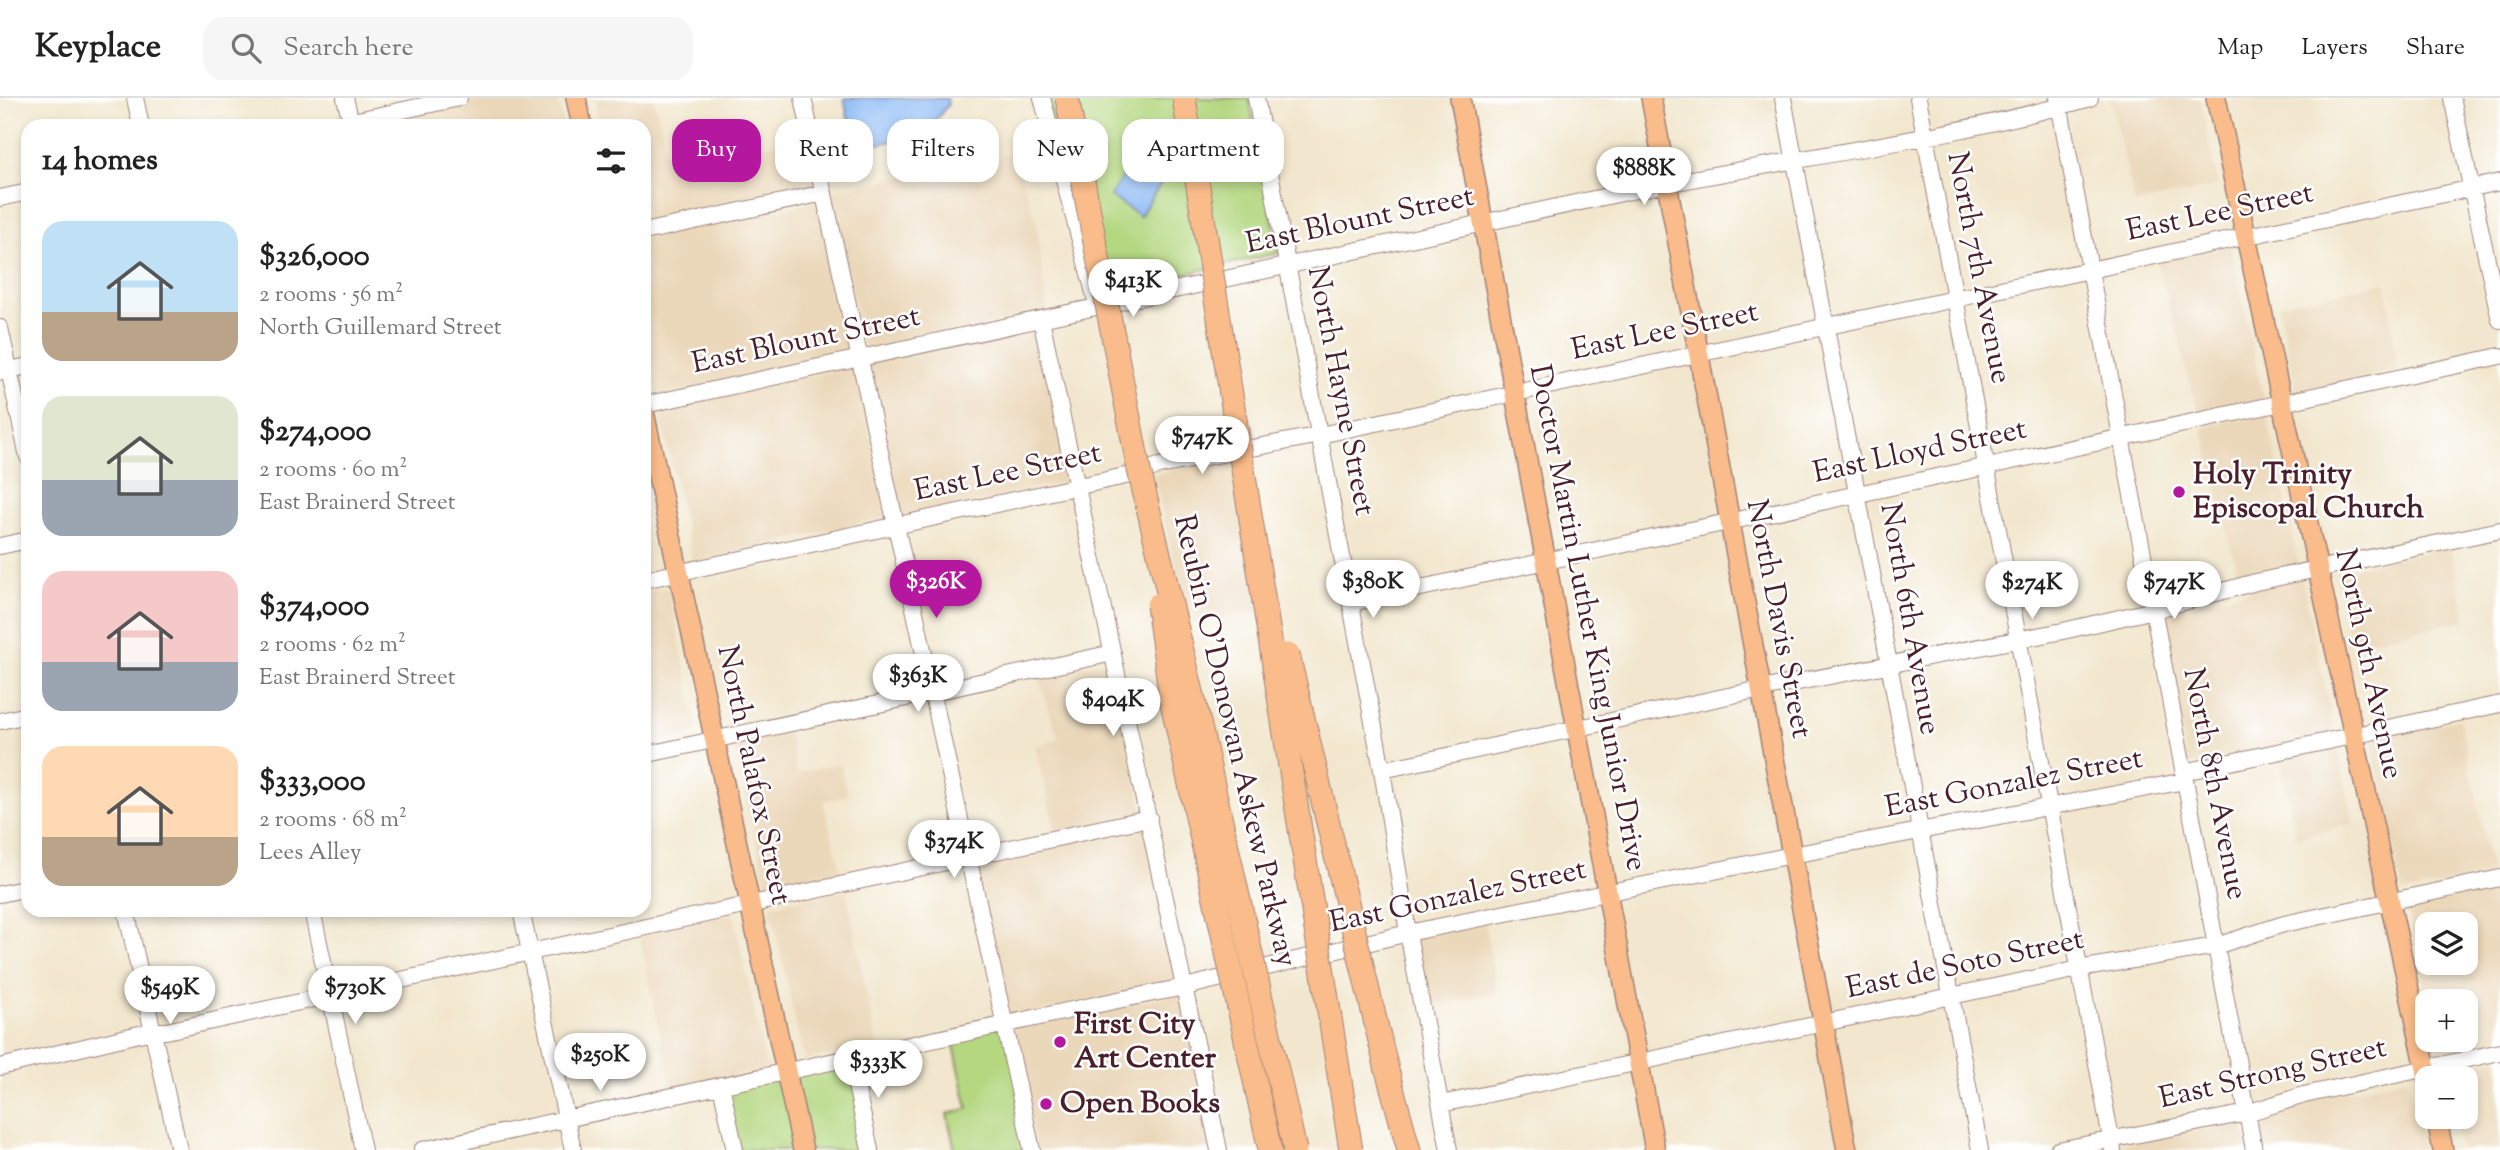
<!DOCTYPE html>
<html lang="en">
<head>
<meta charset="utf-8">
<style>
	:root { --surface:#fff; --page:#f6f6f6; --text:#222; --muted:#767676; --line:#e0e0e0; --accent:#b5179e }
	body { margin:0; font-family:"Sorts Mill Goudy",serif; background:var(--page); color:var(--text); height:100vh; display:flex; flex-direction:column; font-size:26px; white-space:nowrap }
	* { box-sizing:border-box; margin:0 }
	p { font-size:23px; color:var(--muted) }
	.icon { flex:none; width:38px; height:38px; fill:none; stroke:currentColor; stroke-width:2; stroke-linecap:round; stroke-linejoin:round }
	.map { position:relative; flex:1; overflow:hidden }
	.panel { position:absolute; left:21px; top:21px; width:630px; height:798px; display:flex; flex-direction:column; background:var(--surface); border-radius:21px; box-shadow:0 4px 10px #0003 }
	.panel>* { flex:none }
	.banner { position:absolute; left:672px; top:21px; width:665px; height:63px; display:flex; gap:14px }
	.buttons { position:absolute; left:2415px; top:814px; display:grid; gap:14px }
	.buttons a { display:grid; place-items:center; width:63px; height:63px; border-radius:14px; background:var(--surface); box-shadow:0 4px 10px #0003; font-size:35px }
	.price { position:absolute; translate:-50% -60px; padding:0 16px; border-radius:24px; background:#fff; color:#222; font-size:23px; line-height:46px; filter:drop-shadow(0 2px 4px #0008) }
	.price::after { content:''; position:absolute; left:50%; top:42px; width:21px; height:16px; margin-left:-10px; background:inherit; clip-path:polygon(0 0,100% 0,50% 100%) }
	.price.active { background:var(--accent); color:#fff }
	ul { padding:0; list-style:none }
	li { display:flex; align-items:center; gap:21px; height:175px; padding:0 21px }
	li span { display:grid; place-items:center; flex:none; width:196px; height:140px; border-radius:21px; color:#555 }
	li>.icon { margin-inline-start:auto }
	span .icon { width:84px; height:84px; fill:#fffc; stroke-width:1 }
	li b { font-size:30px }
	h2 { display:flex; justify-content:space-between; align-items:center; height:84px; padding:0 21px; font-size:30px }
	.tag { padding:0 24px; border-radius:21px; background:var(--surface); box-shadow:0 4px 10px #0003; font-size:24px; line-height:63px }
	.tag.active { background:var(--accent); color:#fff }
	header { display:flex; align-items:center; gap:42px; box-sizing:border-box; height:98px; padding:0 35px; background:var(--surface); border-bottom:2px solid var(--line) }
	header strong { font-size:33px }
	nav { display:flex; gap:38px; margin-inline-start:auto; font-size:24px }
	.search { width:490px; height:63px; background:var(--page); display:flex; align-items:center; gap:18px; box-sizing:border-box; padding:0 24px; border-radius:21px; color:var(--muted); font-size:26px }
	.map>svg:first-child { display:block }
	.built { fill:#ebd8ba; fill-rule:evenodd }
	.green { fill:#b4d780; stroke:#7f7b56; stroke-width:2 }
	.water { fill:#88b8f4; stroke:#696c90; stroke-width:2 }
	.lines { fill:none; stroke-linecap:round; stroke-linejoin:round }
	.minor-casing { stroke:#9e837c; stroke-width:18 }
	.major-casing { stroke:#9e837c; stroke-width:22 }
	.highway-casing { stroke:#9e837c; stroke-width:25 }
	.minor { stroke:#fff; stroke-width:16 }
	.major { stroke:#f9bc8a; stroke-width:19 }
	.highway { stroke:#f9bc8a; stroke-width:23 }
	.highway-bridge-casing { stroke:#9e837c; stroke-width:25; stroke-linecap:butt }
	.highway-bridge { stroke:#f9bc8a; stroke-width:23 }
	.poi-dot { fill:#b5179e; stroke:#fff; stroke-width:2.5 }
	.labels { text-anchor:middle; dominant-baseline:central; stroke-width:5; stroke-linejoin:round; paint-order:stroke }
	.street-label { font-size:30px; fill:#4a1f2b; stroke:#fff }
	.poi-label { font-size:30px; font-weight:bold; fill:#4a1f2b; stroke:#fff; text-anchor:start }
</style>
</head>
<body>
<header>
<strong>Keyplace</strong>
<div class="search"><svg class="icon" aria-label="search" viewBox="0 0 24 24"><circle cx="10" cy="10" r="6"/><path d="M15 15l6 6"/></svg>Search here</div>
<nav><a>Map</a><a>Layers</a><a>Share</a></nav>
</header>
<div class="map">
<svg width="2500" height="1052" viewBox="0 0 2500 1052">
	<rect width="100%" height="100%" fill="#fff"/>
	<filter id="ink" filterUnits="userSpaceOnUse"><feTurbulence type="fractalNoise" baseFrequency=".0143" numOctaves="2"/><feDisplacementMap in="SourceGraphic" scale="14" xChannelSelector="R" yChannelSelector="G"/><feConvolveMatrix kernelMatrix="1 2 1 2 8 2 1 2 1" color-interpolation-filters="sRGB"/></filter>
	<filter id="wash" filterUnits="userSpaceOnUse"><feTurbulence type="fractalNoise" baseFrequency=".00686" numOctaves="4" result="noise"/><feDisplacementMap in="SourceGraphic" scale="28" xChannelSelector="R" yChannelSelector="G"/><feGaussianBlur stdDeviation="1.57" result="paint"/><feColorMatrix in="noise" values="0 0 0 0 0 0 0 0 0 0 0 0 0 0 0 0 0 1.4 0 .05"/><feComposite in="paint" operator="in"/></filter>
	<g filter="url(#wash)">
		<rect width="100%" height="100%" fill="#f2e7ce"/>
		<path class="built" d="M 488,0 L 557,0 L 564,28 L 418,28 L 415,16 Z
			M 594,0 L 654,0 L 670,69 L 806,38 L 817,90 L 644,127 L 644,28 L 600,28 Z
			M 2200,0 L 2218,88 L 2135,106 L 2110,1 Z
			M 1013,55 L 1037,125 L 1047,214 L 865,253 L 829,94 Z
			M 820,102 L 854,256 L 657,298 L 644,238 L 644,140 Z
			M 2231,148 L 2264,303 L 2199,317 L 2157,163 Z
			M 2386,184 L 2398,274 L 2297,296 L 2278,207 Z
			M 1037,228 L 1071,383 L 901,420 L 867,265 Z
			M 857,268 L 886,419 L 693,464 L 659,310 Z
			M 2267,315 L 2299,469 L 2239,482 L 2202,329 Z
			M 1235,360 L 1260,513 L 1188,525 L 1154,376 Z
			M 2451,449 L 2466,522 L 2350,546 L 2335,474 Z
			M 2302,481 L 2335,635 L 2188,667 L 2160,517 L 2257,490 Z
			M 669,489 L 698,634 L 644,645 L 644,494 Z
			M 1109,562 L 1143,715 L 1056,734 L 1035,648 L 1058,641 L 1038,578 Z
			M 2460,621 L 2492,776 L 2403,795 L 2370,640 Z
			M 788,632 L 797,675 L 840,666 L 848,698 L 823,703 L 843,780 L 768,796 L 734,643 Z
			M 2337,647 L 2354,725 L 2296,740 L 2280,660 Z
			M 1145,727 L 1178,884 L 1009,919 L 976,764 Z
			M 2495,788 L 2500,811 L 2500,948 L 2440,961 L 2435,942 L 2466,942 L 2466,903 L 2427,904 L 2406,807 ZM 2427,826 L 2466,826 L 2466,864 L 2427,864 Z
			M 846,792 L 877,947 L 804,963 L 770,808 Z
			M 733,816 L 767,971 L 672,992 L 639,837 Z
			M 1485,826 L 1497,895 L 1428,908 L 1415,840 Z
			M 1180,896 L 1213,1048 L 1195,1052 L 1037,1052 L 1011,931 Z
			M 2500,960 L 2500,1052 L 2460,1052 L 2453,1019 L 2466,1018 L 2466,980 L 2444,980 L 2442,973 Z
			M 2408,980 L 2424,1052 L 2259,1052 L 2253,1020 L 2305,1003 Z
			M 2243,1022 L 2248,1052 L 2118,1052 L 2117,1047 Z"/>
		<path class="green" d="M 1047,0 L 1249,0 L 1279,155 L 1097,195 Z
			M 1005,926 L 1032,1052 L 955,1052 L 947,1016 L 968,1011 L 952,938 Z
			M 850,959 L 870,1052 L 735,1052 L 721,987 Z"/>
		<path class="water" d="M 844,0 L 947,0 L 948,7 L 925,34 L 880,46 L 857,43 L 850,30 Z
			M 1132,64 L 1162,83 L 1140,118 L 1110,98 Z"/>
	</g>
	<g filter="url(#ink)">
		<g class="lines">
			<g class="minor-casing">
				<path id="minor" d="M 135,0 L 141,28
					M 345,0 L 352,28
					M 803,0 L 1032,1052
					M 1042,0 L 1096,202
					M 1256,0 L 1382,672 L 1408,835 L 1449,1052
					M 1783,0 L 1980,1052
					M 1918,0 L 2113,1052
					M 2058,0 L 2254,1052
					M 2452,0 L 2500,222
					M 330,28 L 459,0
					M 0,100 L 28,94
					M 644,134 L 824,95
					M 1041,221 L 1219,1052
					M 0,230 L 28,359
					M 0,274 L 28,268
					M 644,307 C 973,236 1302,164 1631,93 C 1783,61 1940,43 2090,0
					M 0,448 L 28,442
					M 644,482 L 1130,377 L 1159,368 L 1320,337 L 2500,84
					M 1351,505 L 2500,258
					M 0,623 L 28,617
					M 644,657 L 1113,555
					M 1382,672 L 1761,591 L 2063,533 L 2154,512 L 2256,484 L 2500,432
					M 2184,674 L 2500,606
					M 0,796 L 28,790
					M 126,812 L 179,1052
					M 312,812 L 363,1052
					M 521,812 L 573,1052
					M 850,959 L 870,1052
					M 0,969 L 152,933 L 166,933 L 1149,720
					M 721,987 L 735,1052
					M 1441,1006 L 2079,871 L 2216,848 L 2284,826 L 2500,780
					M 422,1052 L 1118,902 L 1185,889 L 1408,835 L 1792,757 L 2185,683
					M 2058,1052 L 2247,1015 L 2304,997 L 2500,954"/>
			</g>
			<g class="major-casing">
				<path id="major" d="M 576,0 L 582,28
					M 1460,0 L 1655,1052
					M 1651,0 L 1847,1052
					M 2216,0 L 2428,980
					M 644,314 L 803,1052
					M 2436,1018 L 2443,1052"/>
			</g>
			<g class="highway-casing">
				<path id="highway" d="M 1387,972 L 1409,1052
					M 1257,992 L 1270,1052"/>
			</g>
			<use href="#minor" class="minor"/>
			<use href="#major" class="major"/>
			<use href="#highway" class="highway"/>
			<g class="highway-bridge-casing">
				<path id="highway-bridge" d="M 1067,0 L 1139,372 L 1196,611 L 1295,1052
					M 1184,0 L 1351,1052
					M 1158,507 L 1171,600 L 1257,992
					M 1288,557 L 1387,972"/>
			</g>
			<use href="#highway-bridge" class="highway-bridge"/>
		</g>
	</g>
	<g class="poi-dot">
		<circle cx="2179" cy="394" r="7"/>
		<circle cx="1060" cy="944" r="7"/>
		<circle cx="1046" cy="1006" r="7"/>
	</g>
	<g class="labels">
		<g class="street-label">
			<text transform="translate(2220 115) rotate(-12)">East Lee Street</text>
			<text transform="translate(1360 123) rotate(-12)">East Blount Street</text>
			<text transform="translate(1978 170) rotate(79)">North 7th Avenue</text>
			<text transform="translate(1665 234) rotate(-12)">East Lee Street</text>
			<text transform="translate(806 243) rotate(-12)">East Blount Street</text>
			<text transform="translate(1340 293) rotate(79)">North Hayne Street</text>
			<text transform="translate(1920 354) rotate(-12)">East Lloyd Street</text>
			<text transform="translate(1008 375) rotate(-12)">East Lee Street</text>
			<text transform="translate(1587 520) rotate(79)">Doctor Martin Luther King Junior Drive</text>
			<text transform="translate(1778 521) rotate(79)">North Davis Street</text>
			<text transform="translate(1909 521) rotate(80)">North 6th Avenue</text>
			<text transform="translate(2368 566) rotate(78)">North 9th Avenue</text>
			<text transform="translate(1234 643) rotate(77)">Reubin O'Donovan Askew Parkway</text>
			<text transform="translate(753 677) rotate(78)">North Palafox Street</text>
			<text transform="translate(2014 686) rotate(-11)">East Gonzalez Street</text>
			<text transform="translate(2214 686) rotate(79)">North 8th Avenue</text>
			<text transform="translate(1458 799) rotate(-12)">East Gonzalez Street</text>
			<text transform="translate(1965 867) rotate(-12)">East de Soto Street</text>
			<text transform="translate(2273 976) rotate(-13)">East Strong Street</text>
		</g>
		<g class="poi-label">
			<text x="2193" y="377">Holy Trinity<tspan x="2193" dy="34">Episcopal Church</tspan></text>
			<text x="1074" y="927">First City<tspan x="1074" dy="34">Art Center</tspan></text>
			<text x="1060" y="1006">Open Books</text>
		</g>
	</g>
</svg>
<div class="buttons">
<a><svg class="icon" aria-label="layers" viewBox="0 0 24 24"><path d="M12 4l9 5-9 5-9-5zM3 14l9 5 9-5"/></svg></a>
<a>+</a>
<a>−</a>
</div>
<b class="price" style="left:1644px;top:109px">$888K</b>
<b class="price" style="left:1133px;top:221px">$413K</b>
<b class="price" style="left:1202px;top:378px">$747K</b>
<b class="price active" style="left:936px;top:522px">$326K</b>
<b class="price" style="left:1373px;top:522px">$380K</b>
<b class="price" style="left:2032px;top:523px">$274K</b>
<b class="price" style="left:2174px;top:523px">$747K</b>
<b class="price" style="left:918px;top:616px">$363K</b>
<b class="price" style="left:1113px;top:640px">$404K</b>
<b class="price" style="left:954px;top:782px">$374K</b>
<b class="price" style="left:170px;top:928px">$549K</b>
<b class="price" style="left:355px;top:928px">$730K</b>
<b class="price" style="left:600px;top:995px">$250K</b>
<b class="price" style="left:878px;top:1002px">$333K</b>
<div class="banner">
<a class="tag active">Buy</a>
<a class="tag">Rent</a>
<a class="tag">Filters</a>
<a class="tag">New</a>
<a class="tag">Apartment</a>
</div>
<section class="panel">
<h2>14 homes<svg class="icon" aria-label="filters" viewBox="0 0 24 24"><path d="M4 7h16M4 17h16"/><circle cx="9" cy="7" r="2"/><circle cx="15" cy="17" r="2"/></svg></h2>
<ul>
<li><span style="background:linear-gradient(#bfe0f5 65%,#b9a48a 0)"><svg class="icon" aria-label="home" viewBox="0 0 24 24"><path d="M3 11l9-7 9 7M6 9v11h12V9"/></svg></span><div><b>$326,000</b><p>2 rooms · 56 m²</p><p>North Guillemard Street</p></div></li>
<li><span style="background:linear-gradient(#dfe7d0 60%,#9aa5b1 0)"><svg class="icon" aria-label="home" viewBox="0 0 24 24"><path d="M3 11l9-7 9 7M6 9v11h12V9"/></svg></span><div><b>$274,000</b><p>2 rooms · 60 m²</p><p>East Brainerd Street</p></div></li>
<li><span style="background:linear-gradient(#f6c9c9 65%,#9aa5b1 0)"><svg class="icon" aria-label="home" viewBox="0 0 24 24"><path d="M3 11l9-7 9 7M6 9v11h12V9"/></svg></span><div><b>$374,000</b><p>2 rooms · 62 m²</p><p>East Brainerd Street</p></div></li>
<li><span style="background:linear-gradient(#ffd9b3 65%,#b9a48a 0)"><svg class="icon" aria-label="home" viewBox="0 0 24 24"><path d="M3 11l9-7 9 7M6 9v11h12V9"/></svg></span><div><b>$333,000</b><p>2 rooms · 68 m²</p><p>Lees Alley</p></div></li>
</ul>
</section>
</div>
</body>
</html>
